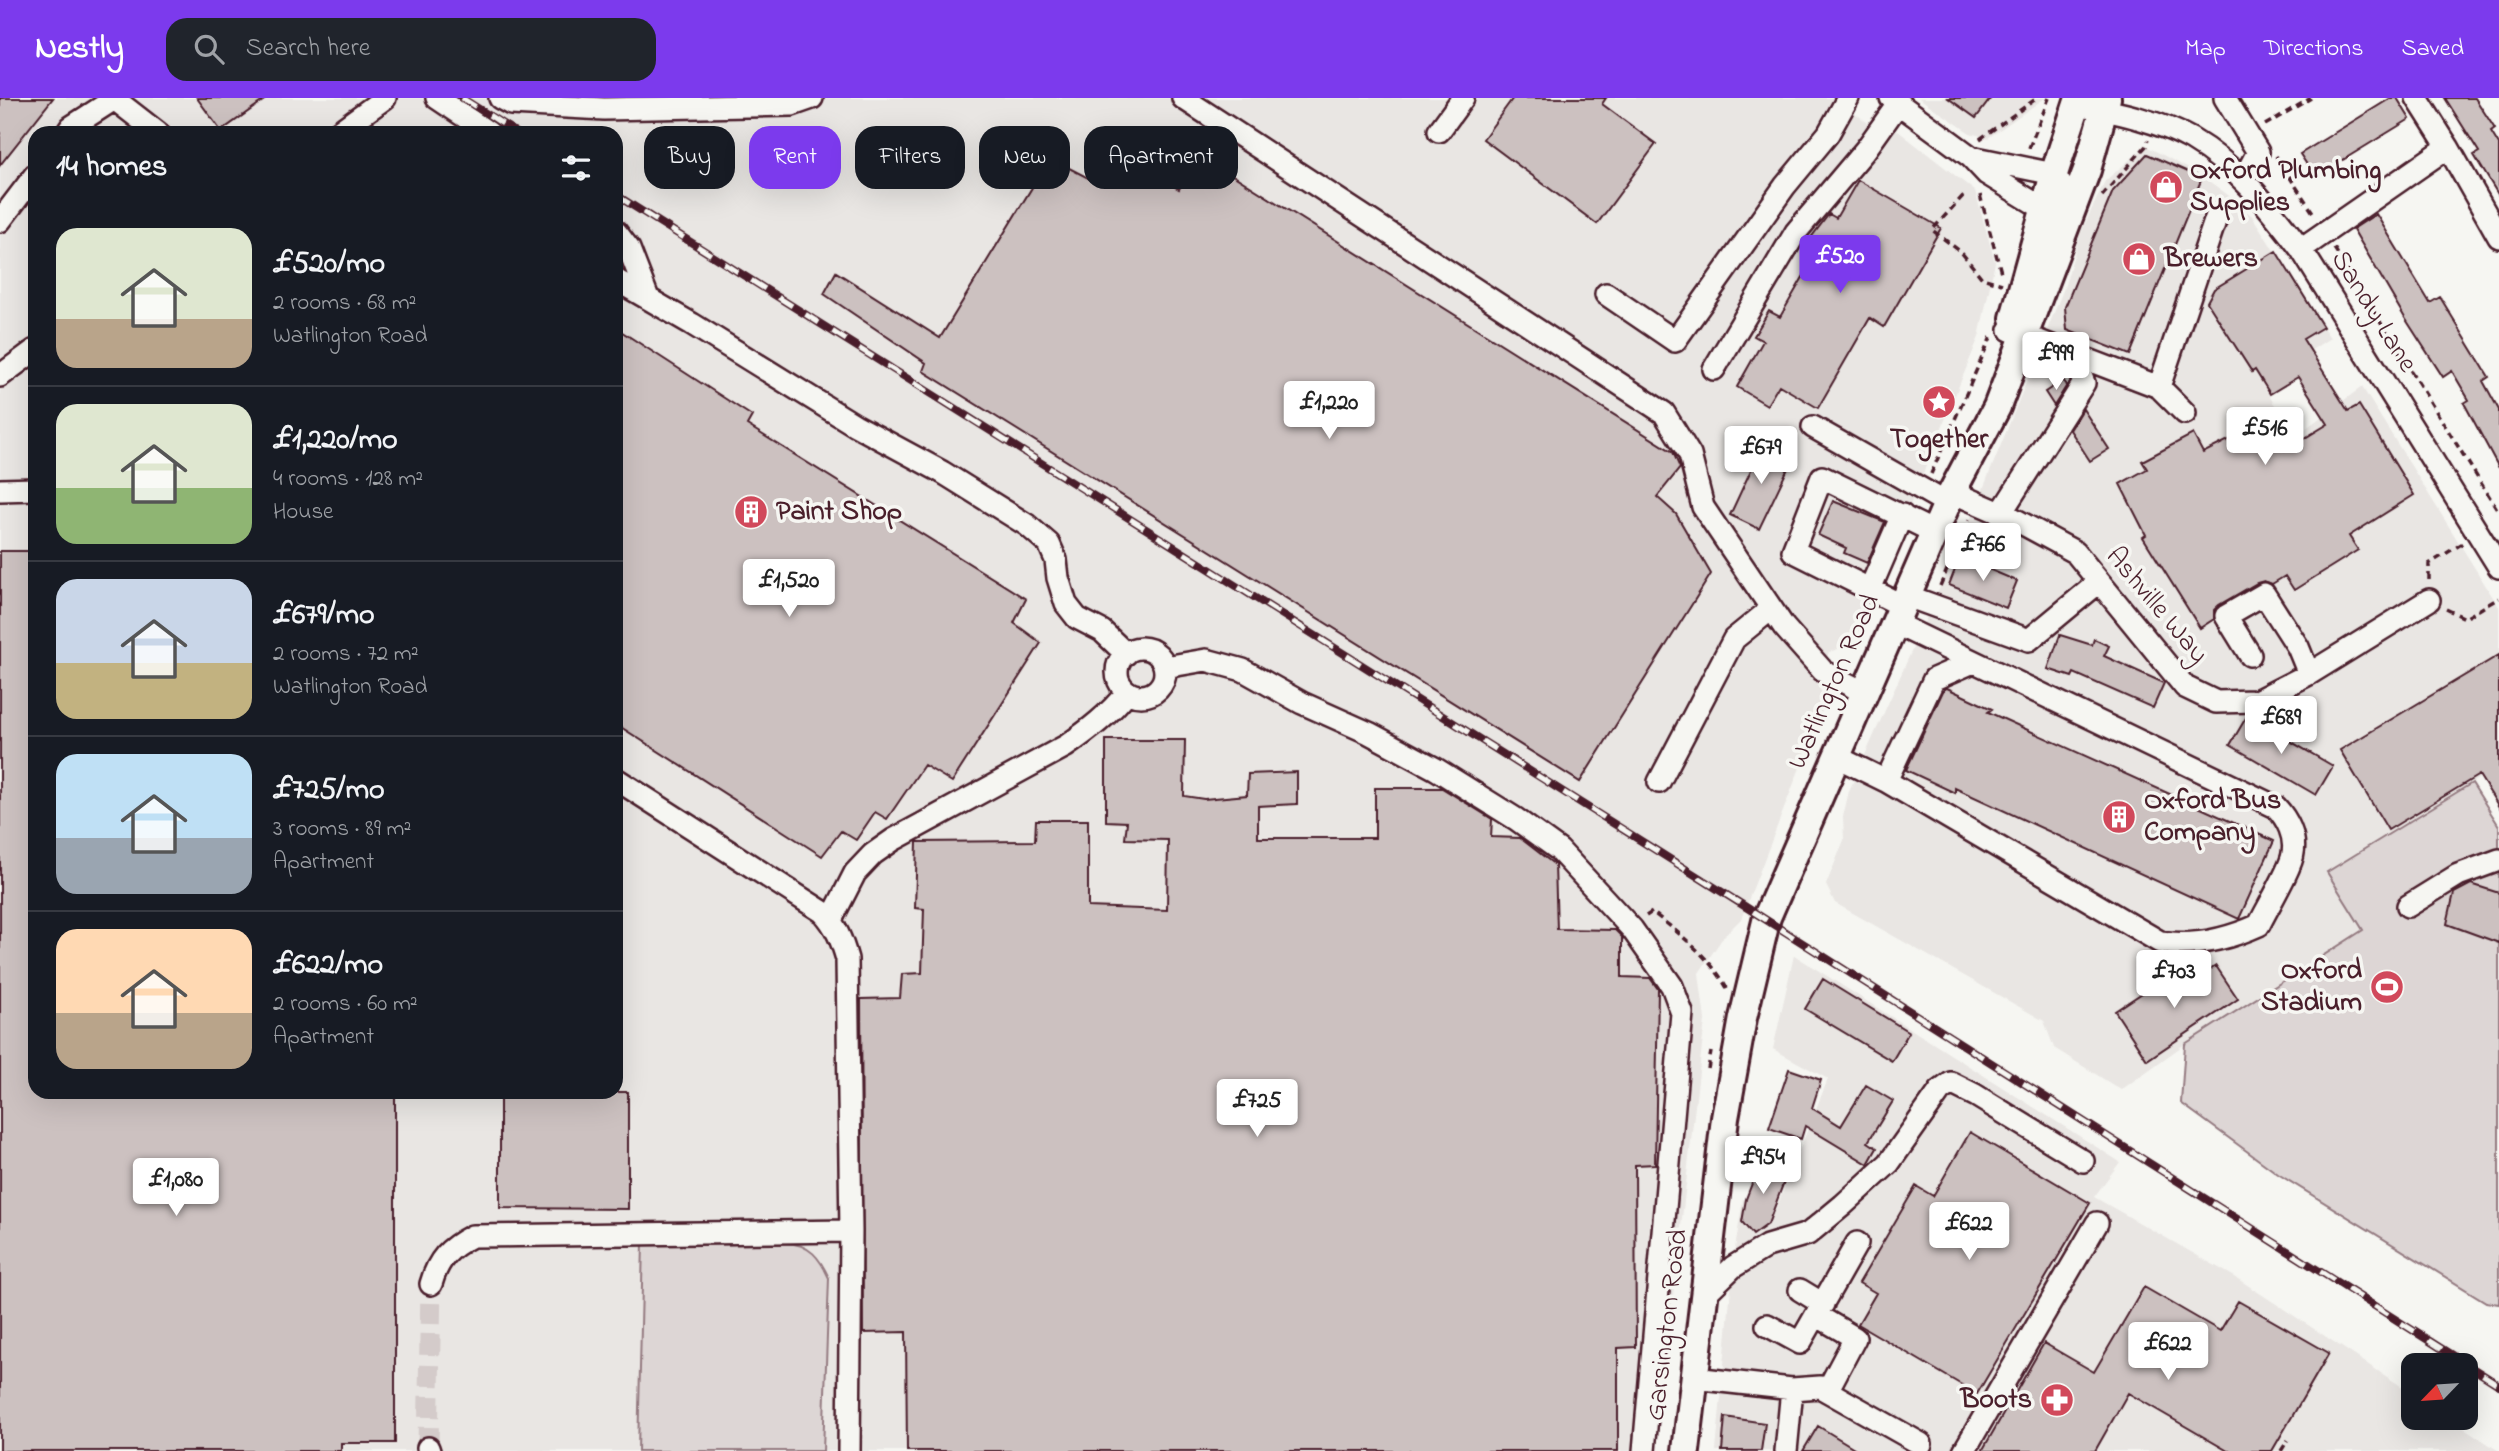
<!DOCTYPE html>
<html lang="en">
<head>
<meta charset="utf-8">
<style>
	:root { --surface:#171b24; --page:#20242c; --text:#f1f3f6; --muted:#9ea1a6; --line:#363941; --accent:#7c3aed }
	body { margin:0; font-family:"Indie Flower",sans-serif; background:var(--page); color:var(--text); height:100vh; display:flex; flex-direction:column; font-size:26px; white-space:nowrap }
	* { box-sizing:border-box; margin:0 }
	p { font-size:23px; color:var(--muted) }
	.icon { flex:none; width:38px; height:38px; fill:none; stroke:currentColor; stroke-width:2; stroke-linecap:round; stroke-linejoin:round }
	.map { position:relative; flex:1; overflow:hidden }
	.details { position:absolute; left:28px; top:28px; width:595px; height:973px; display:flex; flex-direction:column; background:var(--surface); border-radius:21px; box-shadow:0 7px 28px #0002 }
	.details>* { flex:none }
	.top-card { position:absolute; left:644px; top:28px; width:665px; height:63px; display:flex; gap:14px }
	.needle { width:46px; rotate:245deg }
	.tools { position:absolute; left:2401px; top:1255px; display:grid; gap:14px }
	.tools a { display:grid; place-items:center; width:77px; height:77px; border-radius:14px; background:var(--surface); box-shadow:0 7px 28px #0002; font-size:35px }
	.price { position:absolute; translate:-50% -60px; padding:0 16px; border-radius:7px; background:#fff; color:#222; font-size:23px; line-height:46px; filter:drop-shadow(0 2px 4px #0008) }
	.price::after { content:''; position:absolute; left:50%; top:42px; width:21px; height:16px; margin-left:-10px; background:inherit; clip-path:polygon(0 0,100% 0,50% 100%) }
	.price.active { background:var(--accent); color:#fff }
	ul { padding:0; list-style:none }
	li { display:flex; align-items:center; gap:21px; height:175px; padding:0 28px }
	li+li { border-top:2px solid var(--line) }
	li span { display:grid; place-items:center; flex:none; width:196px; height:140px; border-radius:21px; color:#555 }
	li>.icon { margin-inline-start:auto }
	span .icon { width:84px; height:84px; fill:#fffc; stroke-width:1 }
	li b { font-size:30px }
	h2 { display:flex; justify-content:space-between; align-items:center; height:84px; padding:0 28px; font-size:30px }
	.tag { padding:0 24px; border-radius:21px; background:var(--surface); box-shadow:0 7px 28px #0002; font-size:24px; line-height:63px }
	.tag.active { background:var(--accent); color:#fff }
	header { display:flex; align-items:center; gap:42px; box-sizing:border-box; height:98px; padding:0 35px; background:var(--accent); color:#fff }
	header strong { font-size:33px }
	nav { display:flex; gap:38px; margin-inline-start:auto; font-size:24px }
	.search { width:490px; height:63px; background:var(--page); display:flex; align-items:center; gap:18px; box-sizing:border-box; padding:0 24px; border-radius:21px; color:var(--muted); font-size:26px }
	.map>svg:first-child { display:block }
	.built { fill:#e9e6e3; fill-rule:evenodd }
	.green { fill:#ddd6d5; stroke:#947a80; stroke-width:2 }
	.building { fill:#ccc1c0; stroke:#4a1f2b; stroke-width:2 }
	.lines { fill:none; stroke-linecap:round; stroke-linejoin:round }
	.minor-tunnel { stroke:#d4cbca; stroke-width:21; stroke-dasharray:21 10; stroke-linecap:butt }
	.minor-casing { stroke:#4a1f2b; stroke-width:26 }
	.major-casing { stroke:#4a1f2b; stroke-width:32 }
	.path { stroke:#4a1f2b; stroke-width:3.5; stroke-dasharray:7 5; stroke-linecap:butt }
	.minor { stroke:#f6f6f2; stroke-width:21 }
	.major { stroke:#f6f6f2; stroke-width:26 }
	.rail-casing { stroke:#4a1f2b; stroke-width:8 }
	.rail { stroke:#f6f6f2; stroke-width:5; stroke-dasharray:16; stroke-linecap:butt }
	.labels { text-anchor:middle; dominant-baseline:central; stroke-width:7; stroke-linejoin:round; paint-order:stroke }
	.poi-label { font-size:28px; font-weight:bold; fill:#4a1f2b; stroke:#f6f6f2; text-anchor:start }
	.street-label { font-size:28px; fill:#4a1f2b; stroke:#f6f6f2 }
</style>
</head>
<body>
<header>
<strong>Nestly</strong>
<div class="search"><svg class="icon" aria-label="search" viewBox="0 0 24 24"><circle cx="10" cy="10" r="6"/><path d="M15 15l6 6"/></svg>Search here</div>
<nav><a>Map</a><a>Directions</a><a>Saved</a></nav>
</header>
<div class="map">
<svg width="2499" height="1353" viewBox="0 0 2499 1353">
	<rect width="100%" height="100%" fill="#f6f6f2"/>
	<filter id="ink" filterUnits="userSpaceOnUse"><feTurbulence type="fractalNoise" baseFrequency=".0143" numOctaves="2"/><feDisplacementMap in="SourceGraphic" scale="14" xChannelSelector="R" yChannelSelector="G"/><feConvolveMatrix kernelMatrix="1 2 1 2 8 2 1 2 1" color-interpolation-filters="sRGB"/></filter>
	<g filter="url(#ink)">
		<path class="built" d="M 0,0 L 1836,0 L 1868,25 L 1875,15 L 1975,93 L 1995,164 L 1979,239 L 1853,546 L 1829,554 L 1817,585 L 1826,603 L 1741,821 L 1724,838 L 1699,875 L 1705,922 L 1655,1353 L 0,1353 ZM 35,35 L 616,35 L 616,994 L 35,994 Z
			M 1919,0 L 2045,0 L 1988,40 L 1970,35 Z
			M 2146,48 L 2202,78 L 2228,97 L 2252,118 L 2330,240 L 2261,284 L 2294,339 L 2362,289 L 2499,509 L 2499,668 L 2328,774 L 2364,832 L 2185,946 L 2121,992 L 2054,950 L 2044,923 L 1835,805 L 1826,787 L 1844,742 L 1843,719 L 1849,693 L 1975,411 L 2064,190 L 2080,136 L 2105,83 Z
			M 1794,857 L 2120,1064 L 2094,1099 L 2235,1179 L 2413,1296 L 2413,1320 L 2449,1320 L 2499,1353 L 1716,1353 L 1734,1157 L 1743,1101 L 1776,1111 L 1828,981 L 1773,951 Z"/>
		<path class="green" d="M 2472,685 L 2499,728 L 2499,1206 L 2486,1204 L 2278,1076 L 2181,1005 L 2185,946 L 2363,832 L 2327,774 Z
			M 643,1145 L 786,1145 C 810,1146 820,1160 829,1180 L 823,1353 L 638,1353 Z"/>
		<path class="building" d="M 0,0 L 53,0 L 0,67 Z
			M 197,0 L 267,0 L 221,33 Z
			M 1513,0 L 1606,0 L 1602,6 L 1656,46 L 1597,126 L 1483,41 Z
			M 1948,0 L 1991,0 L 1976,20 Z
			M 2391,0 L 2397,0 L 2410,21 L 2315,79 L 2300,56 Z
			M 2445,0 L 2475,0 L 2495,31 L 2491,34 L 2499,47 L 2499,98 L 2474,57 L 2479,54 Z
			M 1115,53 L 1179,91 L 1199,56 L 1673,354 L 1680,370 L 1657,399 L 1676,416 L 1711,476 L 1580,684 L 923,273 L 926,265 L 824,196 L 836,174 L 940,240 L 1050,60 L 1094,83 Z
			M 2147,56 L 2202,80 L 2130,257 L 2067,232 L 2065,209 L 2113,93 Z
			M 1858,82 L 1941,130 L 1884,229 L 1870,220 L 1818,310 L 1779,287 L 1767,307 L 1737,289 L 1763,243 L 1754,238 L 1769,213 L 1780,219 L 1821,148 L 1810,141 L 1829,116 L 1836,120 Z
			M 2376,116 L 2430,205 L 2440,199 L 2489,279 L 2483,283 L 2499,312 L 2499,370 L 2464,305 L 2469,302 L 2452,273 L 2443,279 L 2405,220 L 2353,131 Z
			M 2276,153 L 2323,229 L 2303,241 L 2348,313 L 2359,307 L 2414,397 L 2349,438 L 2358,452 L 2294,492 L 2285,478 L 2272,486 L 2264,483 L 2257,485 L 2219,507 L 2214,512 L 2214,521 L 2200,530 L 2143,439 L 2146,437 L 2120,386 L 2147,371 L 2142,363 L 2193,336 L 2203,355 L 2270,321 L 2285,352 L 2328,326 L 2298,279 L 2270,296 L 2255,272 L 2252,274 L 2207,204 L 2214,191 Z
			M 616,230 L 752,318 L 747,327 L 1026,501 L 1014,525 L 1041,545 L 952,684 L 924,667 L 887,721 L 875,714 L 856,742 L 841,733 L 822,758 L 616,626 Z
			M 2063,282 L 2067,287 L 2054,308 L 2045,294 Z
			M 2083,311 L 2109,351 L 2090,363 L 2070,332 Z
			M 1763,346 L 1793,360 L 1759,431 L 1730,417 Z
			M 1833,403 L 1885,424 L 1867,465 L 1844,455 L 1846,450 L 1818,437 Z
			M 0,453 L 35,453 L 35,994 L 395,994 L 395,1345 L 341,1345 L 341,1353 L 0,1353 Z
			M 1960,459 L 2017,483 L 2006,510 L 1949,487 Z
			M 2060,537 L 2092,547 L 2094,541 L 2109,548 L 2104,558 L 2164,585 L 2153,610 L 2074,575 L 2072,579 L 2048,571 Z
			M 2499,557 L 2499,709 L 2479,677 L 2388,732 L 2340,652 Z
			M 1947,590 L 1992,611 L 1988,614 L 2274,743 L 2239,821 L 1955,690 L 1955,695 L 1906,672 L 1944,591 Z
			M 2247,618 L 2333,668 L 2316,697 L 2230,647 Z
			M 1106,642 L 1185,642 L 1184,698 L 1204,701 L 1247,697 L 1248,676 L 1297,674 L 1297,706 L 1258,708 L 1258,740 L 1375,740 L 1375,690 L 1442,690 L 1492,721 L 1491,739 L 1520,740 L 1555,767 L 1557,831 L 1615,832 L 1622,839 L 1622,879 L 1650,880 L 1658,891 L 1655,1066 L 1635,1067 L 1636,1249 L 1618,1250 L 1618,1353 L 907,1353 L 906,1234 L 863,1235 L 861,901 L 900,900 L 902,876 L 922,875 L 924,811 L 915,810 L 917,744 L 1035,743 L 1036,722 L 1088,722 L 1088,809 L 1167,812 L 1168,742 L 1125,741 L 1127,724 L 1106,723 Z
			M 2471,786 L 2499,795 L 2499,845 L 2447,826 L 2454,795 Z
			M 2216,868 L 2238,901 L 2147,962 L 2115,913 L 2171,876 L 2181,891 Z
			M 1823,881 L 1909,934 L 1892,963 L 1805,911 Z
			M 1789,971 L 1821,982 L 1812,1010 L 1841,1028 L 1866,987 L 1893,1003 L 1868,1044 L 1877,1050 L 1868,1066 L 1805,1028 L 1801,1041 L 1769,1030 Z
			M 500,994 L 628,994 L 628,1111 L 500,1110 Z
			M 1970,1034 L 2090,1105 L 1977,1296 L 1858,1226 L 1876,1195 L 1859,1185 L 1916,1088 L 1933,1098 Z
			M 1761,1062 L 1788,1073 L 1768,1126 L 1753,1137 L 1742,1124 L 1746,1101 Z
			M 2144,1189 L 2220,1233 L 2238,1203 L 2329,1255 L 2272,1353 L 2228,1353 L 2128,1295 L 2095,1353 L 1982,1353 L 2044,1245 L 2094,1274 Z
			M 1725,1319 L 1765,1325 L 1761,1353 L 1722,1353 Z
			M 1818,1328 L 1859,1353 L 1803,1353 Z"/>
		<g class="lines">
			<path class="minor-tunnel" d="M 428,1350 L 431,1186"/>
			<g class="minor-casing">
				<path id="minor" d="M 113,0 L 158,35
					M 437,0 L 489,35
					M 500,0 L 511,6 L 604,11 L 792,7 L 812,0
					M 1183,0 L 1664,315 L 1690,357 L 1703,409 L 1784,529 L 1823,573 L 1865,595
					M 1891,0 L 1971,59 L 1987,76 L 2044,111 L 2074,107 L 2054,76 L 1971,59
					M 2225,0 L 2258,54 L 2243,82
					M 2417,0 L 2448,49 L 2499,139
					M 2077,6 C 2115,14 2157,22 2191,41 C 2237,68 2269,109 2301,151 L 2499,469
					M 1439,33 L 1463,0
					M 67,35 L 71,29 L 116,0
					M 337,35 L 385,0
					M 0,123 L 35,77
					M 616,134 L 629,151 L 648,200
					M 2301,151 L 2448,49
					M 616,182 L 692,226 L 855,327 L 942,374 L 1027,427 L 1049,446 L 1056,462 L 1058,480 L 1066,506 L 1077,520 L 1102,533 L 1126,556
					M 1606,196 L 1675,243 L 1785,88 L 1828,36 L 1848,0
					M 2010,232 L 2159,289 L 2185,315
					M 1714,271 L 1796,134 L 1866,51 L 1898,6
					M 0,278 L 35,252
					M 2159,289 L 2217,117
					M 1813,329 L 1948,406
					M 0,392 L 35,391
					M 1952,394 L 2014,421 L 2075,454 L 2185,589 L 2216,604 L 2256,603 L 2309,576 L 2429,502
					M 2001,415 L 2084,285 L 2072,256
					M 1870,491 L 1902,417
					M 1907,498 L 2029,542 L 2099,484
					M 1903,508 L 1793,453 L 1822,379 L 1936,435
					M1117 574a24 24 0 1 1 48 0a24 24 0 1 1-48 0Z
					M 2250,557 L 2226,518 L 2264,496 L 2298,549 L 2309,576
					M 1165,569 L 1206,562 L 1243,572 L 1302,605 L 1369,635 L 1436,671 L 1516,721 L 1559,752 L 1632,831 L 1672,888 L 1682,915 L 1644,1353
					M 1837,659 L 1886,683 L 2160,844 C 2193,849 2228,841 2259,827 C 2266,812 2292,769 2293,755 C 2296,738 2287,721 2276,709 L 1896,526
					M 616,681 L 823,814 C 836,828 842,843 847,861 L 851,1133 L 849,1353
					M 1886,683 L 1934,581 L 1973,564
					M 1659,684 L 1734,541 L 1771,511
					M 2408,808 L 2458,777 L 2499,762
					M 831,822 L 855,775 L 873,756 L 893,742 L 1066,648 C 1089,632 1110,616 1127,594
					M 431,1186 C 438,1161 449,1150 472,1138 L 851,1133
					M 1800,1192 L 1823,1206
					M 1704,1197 L 1733,1169 L 1767,1148 L 1808,1136 L 1843,1107 L 1889,1065 L 1940,993 L 1951,985 L 1975,997 L 2083,1063
					M 1816,1217 L 1857,1145
					M 1767,1227 L 1800,1245 L 1816,1217 L 1855,1240 L 1827,1293
					M 1694,1280 L 1792,1291 L 1786,1353
					M 1792,1291 L 1820,1289 L 1921,1346
					M 428,1350 L 429,1353
					M 1964,1353 L 2097,1125"/>
			</g>
			<g class="major-casing">
				<path id="major" d="M 2014,220 L 2054,76 L 2079,0
					M 1686,1353 L 1725,1020 L 1743,920 L 1767,819 L 1952,394 L 1997,309 L 2087,72 L 2107,0"/>
			</g>
			<path class="path" d="M 2265,27 L 2311,0
				M 1980,41 L 2037,0
				M 2029,50 L 2049,0
				M 2276,58 L 2314,116
				M 1980,97 L 2002,178
				M 1963,98 L 1932,132 L 1961,154 L 1982,180 L 2002,186
				M 2102,98 L 2146,48 L 2148,42
				M 2334,150 L 2499,414
				M 1931,376 L 1991,239
				M 2429,482 L 2429,466 L 2463,445
				M 1940,488 L 1969,421
				M 2446,511 L 2465,520 L 2499,500
				M 1646,818 L 1652,814 C 1679,835 1710,859 1727,890
				M 1708,971 L 1711,954
				M 2281,1353 L 2288,1342"/>
			<use href="#minor" class="minor"/>
			<use href="#major" class="major"/>
			<g class="rail-casing">
				<path id="rail" d="M 462,0 L 517,35
					M 616,97 L 1738,804 L 2499,1287"/>
			</g>
			<use href="#rail" class="rail"/>
		</g>
	</g>
	<defs>
		<g id="shop-disc" transform="scale(1.75)"><circle r="9.5" fill="#d1495b" stroke="#f6f6f2"/><path d="M-5-2.5h2.3a2.7 3.5 0 0 1 5.4 0H5L5.5 6h-11ZM-1.5-2.5h3a1.5 2.3 0 0 0-3 0Z" fill="#fff"/></g>
		<g id="sight-disc" transform="scale(1.75)"><circle r="9.5" fill="#d1495b" stroke="#f6f6f2"/><path d="M0-6L1.8-2.2L6-1.7L2.9 1.2L3.7 5.4L0 3.3L-3.7 5.4L-2.9 1.2L-6-1.7L-1.8-2.2Z" fill="#fff"/></g>
		<g id="building-disc" transform="scale(1.75)"><circle r="9.5" fill="#d1495b" stroke="#f6f6f2"/><path d="M-4-6H4V6H1V3H-1V6H-4ZM-2.5-4.3h1.7v1.8h-1.7ZM.8-4.3h1.7v1.8H.8ZM-2.5-1h1.7V.8h-1.7ZM.8-1h1.7V.8H.8Z" fill="#fff"/></g>
		<g id="stadium-disc" transform="scale(1.75)"><circle r="9.5" fill="#d1495b" stroke="#f6f6f2"/><path d="M0-5a6.5 5 0 1 0 0 10a6.5 5 0 1 0 0-10ZM-3.5-1.8h7v3.6h-7Z" fill="#fff"/></g>
		<g id="pharmacy-disc" transform="scale(1.75)"><circle r="9.5" fill="#d1495b" stroke="#f6f6f2"/><path d="M-2-6h4v4h4v4h-4v4h-4v-4h-4v-4h4Z" fill="#fff"/></g>
	</defs>
	<g fill-rule="evenodd">
		<use href="#shop-disc" x="2166" y="89"/>
		<use href="#shop-disc" x="2139" y="161"/>
		<use href="#sight-disc" x="1939" y="304"/>
		<use href="#building-disc" x="751" y="414"/>
		<use href="#building-disc" x="2119" y="719"/>
		<use href="#stadium-disc" x="2387" y="889"/>
		<use href="#pharmacy-disc" x="2057" y="1302"/>
	</g>
	<g class="labels">
		<g class="poi-label">
			<text x="2190" y="73">Oxford Plumbing<tspan x="2190" dy="32">Supplies</tspan></text>
			<text x="2164" y="161">Brewers</text>
			<text x="1939" y="342" text-anchor="middle">Together</text>
			<text x="776" y="414">Paint Shop</text>
			<text x="2144" y="703">Oxford Bus<tspan x="2144" dy="32">Company</tspan></text>
			<text x="2362" y="873" text-anchor="end">Oxford<tspan x="2362" dy="32">Stadium</tspan></text>
			<text x="2032" y="1302" text-anchor="end">Boots</text>
		</g>
		<g class="street-label">
			<text transform="translate(2373 214) rotate(58)">Sandy Lane</text>
			<text transform="translate(2156 508) rotate(50)">Ashville Way</text>
			<text transform="translate(1835 584) rotate(-66)">Watlington Road</text>
			<text transform="translate(1668 1227) rotate(-83)">Garsington Road</text>
		</g>
	</g>
</svg>
<div class="tools">
<a><svg class="needle" viewBox="-14 -14 28 28"><path d="M0-13l5 13h-10z" fill="#e53935"/><path d="M0 13l5-13h-10z" fill="#9ea1a6"/></svg></a>
</div>
<b class="price active" style="left:1840px;top:197px">£520</b>
<b class="price" style="left:2056px;top:294px">£999</b>
<b class="price" style="left:1329px;top:343px">£1,220</b>
<b class="price" style="left:2265px;top:369px">£516</b>
<b class="price" style="left:1761px;top:388px">£679</b>
<b class="price" style="left:1983px;top:485px">£766</b>
<b class="price" style="left:789px;top:521px">£1,520</b>
<b class="price" style="left:2281px;top:658px">£689</b>
<b class="price" style="left:2174px;top:912px">£703</b>
<b class="price" style="left:1257px;top:1041px">£725</b>
<b class="price" style="left:1763px;top:1098px">£954</b>
<b class="price" style="left:176px;top:1120px">£1,080</b>
<b class="price" style="left:1969px;top:1164px">£622</b>
<b class="price" style="left:2168px;top:1284px">£622</b>
<div class="top-card">
<a class="tag">Buy</a>
<a class="tag active">Rent</a>
<a class="tag">Filters</a>
<a class="tag">New</a>
<a class="tag">Apartment</a>
</div>
<section class="details">
<h2>14 homes<svg class="icon" aria-label="filters" viewBox="0 0 24 24"><path d="M4 7h16M4 17h16"/><circle cx="9" cy="7" r="2"/><circle cx="15" cy="17" r="2"/></svg></h2>
<ul>
<li><span style="background:linear-gradient(#dfe7d0 65%,#b9a48a 0)"><svg class="icon" aria-label="home" viewBox="0 0 24 24"><path d="M3 11l9-7 9 7M6 9v11h12V9"/></svg></span><div><b>£520/mo</b><p>2 rooms · 68 m²</p><p>Watlington Road</p></div></li>
<li><span style="background:linear-gradient(#dfe7d0 60%,#8fb573 0)"><svg class="icon" aria-label="home" viewBox="0 0 24 24"><path d="M3 11l9-7 9 7M6 9v11h12V9"/></svg></span><div><b>£1,220/mo</b><p>4 rooms · 128 m²</p><p>House</p></div></li>
<li><span style="background:linear-gradient(#c9d6e8 60%,#c2b280 0)"><svg class="icon" aria-label="home" viewBox="0 0 24 24"><path d="M3 11l9-7 9 7M6 9v11h12V9"/></svg></span><div><b>£679/mo</b><p>2 rooms · 72 m²</p><p>Watlington Road</p></div></li>
<li><span style="background:linear-gradient(#bfe0f5 60%,#9aa5b1 0)"><svg class="icon" aria-label="home" viewBox="0 0 24 24"><path d="M3 11l9-7 9 7M6 9v11h12V9"/></svg></span><div><b>£725/mo</b><p>3 rooms · 89 m²</p><p>Apartment</p></div></li>
<li><span style="background:linear-gradient(#ffd9b3 60%,#b9a48a 0)"><svg class="icon" aria-label="home" viewBox="0 0 24 24"><path d="M3 11l9-7 9 7M6 9v11h12V9"/></svg></span><div><b>£622/mo</b><p>2 rooms · 60 m²</p><p>Apartment</p></div></li>
</ul>
</section>
</div>
</body>
</html>
